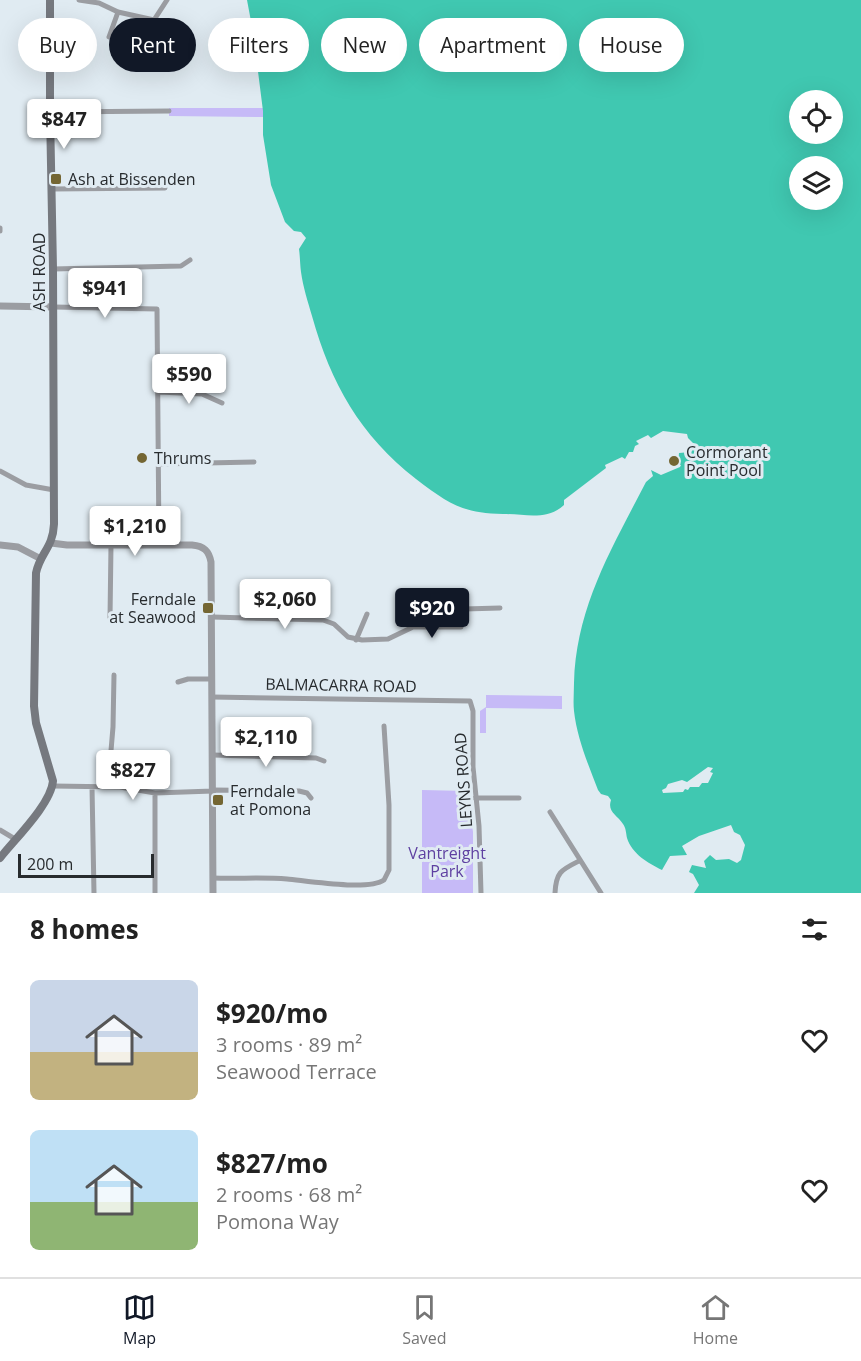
<!DOCTYPE html>
<html lang="en">
<head>
<meta charset="utf-8">
<style>
	:root { --surface:#fff; --page:#f6f6f6; --text:#222; --muted:#767676; --line:#e0e0e0; --accent:#111827 }
	body { margin:0; font-family:"Open Sans",sans-serif; background:var(--page); color:var(--text); height:100vh; display:flex; flex-direction:column; font-size:22px; white-space:nowrap }
	* { box-sizing:border-box; margin:0 }
	p { font-size:20px; color:var(--muted) }
	.icon { flex:none; width:33px; height:33px; fill:none; stroke:currentColor; stroke-width:2; stroke-linecap:round; stroke-linejoin:round }
	.map { position:relative; height:893px; overflow:hidden }
	.sheet { display:flex; flex-direction:column; background:var(--surface); flex:1 }
	.sheet>* { flex:none }
	.hud { position:absolute; left:18px; top:18px; width:825px; height:54px; display:flex; gap:12px }
	.fabs { position:absolute; left:789px; top:90px; display:grid; gap:12px }
	.fabs a { display:grid; place-items:center; width:54px; height:54px; border-radius:50%; background:var(--surface); box-shadow:0 6px 24px #0002; font-size:30px }
	.scale { position:absolute; left:18px; bottom:15px; width:136px; box-sizing:border-box; padding-left:6px; border:3px solid #272b2e; border-top:0; font-size:16px; line-height:21px; white-space:nowrap; color:#272b2e; -webkit-text-stroke:4px #e0ebf2; paint-order:stroke }
	.price { position:absolute; translate:-50% -51px; padding:0 14px; border-radius:6px; background:#fff; color:#222; font-size:20px; line-height:39px; filter:drop-shadow(0 2px 3px #0008) }
	.price::after { content:''; position:absolute; left:50%; top:36px; width:18px; height:14px; margin-left:-9px; background:inherit; clip-path:polygon(0 0,100% 0,50% 100%) }
	.price.on { background:var(--accent); color:#fff }
	ul { padding:0; list-style:none }
	li { display:flex; align-items:center; gap:18px; height:150px; padding:0 30px }
	li span { display:grid; place-items:center; flex:none; width:168px; height:120px; border-radius:9px; color:#555 }
	li>.icon { margin-inline-start:auto }
	span .icon { width:72px; height:72px; fill:#fffc; stroke-width:1 }
	li b { font-size:26px }
	h2 { display:flex; justify-content:space-between; align-items:center; height:72px; padding:0 30px; font-size:26px }
	.pill { padding:0 21px; border-radius:27px; background:var(--surface); box-shadow:0 6px 24px #0002; font-size:21px; line-height:54px }
	.pill.on { background:var(--accent); color:#fff }
	.dock { display:flex; justify-content:space-around; align-items:center; height:84px; border-top:2px solid var(--line); background:var(--surface); font-size:16px; color:var(--muted) }
	.dock a { display:grid; justify-items:center; gap:3px }
	.dock .on { color:var(--accent) }
	.map>svg:first-child { display:block }
	.green { fill:#c6baf7 }
	.water { fill:#40c8b1; fill-rule:evenodd }
	.lines { fill:none; stroke-linecap:round; stroke-linejoin:round }
	.minor { stroke:#9b9da2; stroke-width:5 }
	.tertiary { stroke:#9b9da2; stroke-width:7 }
	.secondary { stroke:#76797f; stroke-width:8 }
	.poi-dot { fill:#746633; stroke:#e0ebf2; stroke-width:2 }
	.labels { text-anchor:middle; dominant-baseline:central; stroke-width:6; stroke-linejoin:round; paint-order:stroke }
	.poi-label { font-size:16px; fill:#272b2e; stroke:#e0ebf2; text-anchor:start }
	.street-label { font-size:16px; fill:#272b2e; stroke:#e0ebf2 }
	.park-label { font-size:16px; fill:#5e40a1; stroke:#e0ebf2 }
</style>
</head>
<body>
<div class="map">
<svg width="861" height="893" viewBox="0 0 861 893">
	<rect width="100%" height="100%" fill="#e0ebf2"/>
	<path class="green" d="M 169,108 L 263,108 L 263,117 L 169,116 Z
		M 486,695 L 562,696 L 562,709 L 486,708 L 486,733 L 480,733 L 480,711 L 486,707 Z
		M 422,790 L 467,791 L 473,832 L 473,893 L 422,893 Z"/>
	<path class="water" d="M 247,0 L 861,0 L 861,893 L 684,893 L 694,893 L 699,885 L 693,874 L 689,872 L 692,865 L 706,868 L 704,861 L 710,855 L 716,860 L 729,859 L 737,863 L 741,860 L 745,845 L 740,835 L 734,832 L 731,825 L 699,836 L 682,846 L 687,855 L 670,856 L 662,870 C 648,863 632,854 627,838 C 626,833 626,828 623,824 C 617,815 607,812 611,800 L 608,796 L 601,794 L 598,790 C 588,764 577,738 574,711 C 573,702 574,692 574,683 C 576,607 612,548 646,482 L 653,476 L 651,470 L 661,475 L 680,467 L 681,465 L 678,464 L 679,453 L 691,452 L 696,446 L 688,438 L 687,434 L 663,431 L 651,438 L 648,435 L 636,441 L 639,444 L 635,446 L 633,452 L 629,452 L 625,459 L 622,457 L 605,465 L 606,468 L 564,500 L 564,505 C 547,521 525,514 503,514 C 462,513 449,504 416,479 C 360,435 331,384 312,316 C 308,302 303,287 301,272 C 300,264 300,256 299,249 L 306,238 L 301,232 L 294,231 L 285,222 L 271,185 L 263,135 L 263,111 L 253,32 ZM 832,100 L 832,134 L 800,134 L 800,100 ZM 832,166 L 832,200 L 800,200 L 800,166 ZM 708,767 L 713,768 L 710,772 L 713,773 L 708,783 L 702,783 L 699,787 L 690,787 L 688,790 L 685,789 L 683,792 L 663,793 L 662,790 L 666,788 L 668,784 L 682,780 L 687,782 Z"/>
	<g class="lines">
		<path class="minor" d="M 79,0 L 99,3 L 118,12 L 154,20 L 167,0
			M 154,20 L 166,27 L 174,36
			M 109,37 L 118,12
			M 50,112 L 169,111
			M 52,189 L 165,188
			M 0,228 L 0,231
			M 53,269 L 181,266 L 190,260
			M 54,307 L 157,309 L 159,545
			M 159,392 L 202,394 L 222,403
			M 158,464 L 254,462
			M 0,471 L 26,485 L 54,490
			M 212,617 L 323,620 L 334,624 L 348,637 L 362,640 L 388,639 L 413,627 L 461,627 L 464,609 L 500,608
			M 110,618 L 111,545
			M 356,640 L 367,614
			M 178,682 L 188,679 L 212,679
			M 212,697 L 470,701 L 473,711 L 473,767 L 479,826 L 481,893
			M 213,755 L 316,758 L 324,761
			M 53,786 L 120,787 L 155,793 L 213,791
			M 108,786 L 113,727 L 114,675
			M 92,787 L 94,893
			M 213,790 L 299,791 L 307,793 L 311,798
			M 475,798 L 519,798
			M 550,812 L 601,893
			M 0,830 L 15,839
			M 213,878 C 237,879 263,877 287,879 C 308,881 368,891 384,880 L 389,870 L 389,805 L 384,726
			M 155,893 L 155,793
			M 555,893 C 556,872 561,870 579,861"/>
		<path class="tertiary" d="M 0,306 L 54,307
			M 51,543 L 67,545 L 192,545 C 204,546 209,551 211,562 L 213,893
			M 0,545 L 18,547 L 41,559"/>
		<path class="secondary" d="M 0,858 C 15,839 51,804 53,781 L 36,723 L 34,706 L 36,573 C 40,553 53,548 54,524 L 53,269 L 50,112 L 50,0"/>
	</g>
	<g class="poi-dot">
		<rect x="50" y="173" width="12" height="12" rx="3"/>
		<circle cx="142" cy="458" r="6"/>
		<circle cx="674" cy="461" r="6"/>
		<rect x="202" y="602" width="12" height="12" rx="3"/>
		<rect x="212" y="794" width="12" height="12" rx="3"/>
	</g>
	<g class="labels">
		<g class="poi-label">
			<text x="68" y="179">Ash at Bissenden</text>
			<text x="686" y="452">Cormorant<tspan x="686" dy="18">Point Pool</tspan></text>
			<text x="154" y="458">Thrums</text>
			<text x="196" y="599" text-anchor="end">Ferndale<tspan x="196" dy="18">at Seawood</tspan></text>
			<text x="230" y="791">Ferndale<tspan x="230" dy="18">at Pomona</tspan></text>
		</g>
		<g class="street-label">
			<text transform="translate(39 272) rotate(-90)">ASH ROAD</text>
			<text transform="translate(341 685) rotate(1)">BALMACARRA ROAD</text>
			<text transform="translate(463 780) rotate(-94)">LEYNS ROAD</text>
		</g>
		<g class="park-label">
			<text x="447" y="853">Vantreight<tspan x="447" dy="18">Park</tspan></text>
		</g>
	</g>
</svg>
<div class="fabs">
<a><svg class="icon" aria-label="locate" viewBox="0 0 24 24"><circle cx="12" cy="12" r="6"/><path d="M12 2v4M12 18v4M2 12h4M18 12h4"/></svg></a>
<a><svg class="icon" aria-label="layers" viewBox="0 0 24 24"><path d="M12 4l9 5-9 5-9-5zM3 14l9 5 9-5"/></svg></a>
</div>
<div class="scale">200 m</div>
<b class="price" style="left:64px;top:150px">$847</b>
<b class="price" style="left:105px;top:319px">$941</b>
<b class="price" style="left:189px;top:405px">$590</b>
<b class="price" style="left:135px;top:557px">$1,210</b>
<b class="price" style="left:285px;top:630px">$2,060</b>
<b class="price on" style="left:432px;top:639px">$920</b>
<b class="price" style="left:266px;top:768px">$2,110</b>
<b class="price" style="left:133px;top:801px">$827</b>
<div class="hud">
<a class="pill">Buy</a>
<a class="pill on">Rent</a>
<a class="pill">Filters</a>
<a class="pill">New</a>
<a class="pill">Apartment</a>
<a class="pill">House</a>
</div>
</div>
<section class="sheet">
<h2>8 homes<svg class="icon" aria-label="filters" viewBox="0 0 24 24"><path d="M4 7h16M4 17h16"/><circle cx="9" cy="7" r="2"/><circle cx="15" cy="17" r="2"/></svg></h2>
<ul>
<li><span style="background:linear-gradient(#c9d6e8 60%,#c2b280 0)"><svg class="icon" aria-label="home" viewBox="0 0 24 24"><path d="M3 11l9-7 9 7M6 9v11h12V9"/></svg></span><div><b>$920/mo</b><p>3 rooms · 89 m²</p><p>Seawood Terrace</p></div><svg class="icon" aria-label="heart" viewBox="0 0 24 24"><path d="M12 20l-8-8c-3-5 5-10 8-4 3-6 11-1 8 4z"/></svg></li>
<li><span style="background:linear-gradient(#bfe0f5 60%,#8fb573 0)"><svg class="icon" aria-label="home" viewBox="0 0 24 24"><path d="M3 11l9-7 9 7M6 9v11h12V9"/></svg></span><div><b>$827/mo</b><p>2 rooms · 68 m²</p><p>Pomona Way</p></div><svg class="icon" aria-label="heart" viewBox="0 0 24 24"><path d="M12 20l-8-8c-3-5 5-10 8-4 3-6 11-1 8 4z"/></svg></li>
</ul>
</section>
<nav class="dock">
<a class="on"><svg class="icon" aria-label="map" viewBox="0 0 24 24"><path d="M3 6l6-2 6 2 6-2v14l-6 2-6-2-6 2zM9 4v14M15 6v14"/></svg>Map</a>
<a><svg class="icon" aria-label="saved" viewBox="0 0 24 24"><path d="M7 4h10v16l-5-4-5 4z"/></svg>Saved</a>
<a><svg class="icon" aria-label="home" viewBox="0 0 24 24"><path d="M3 11l9-7 9 7M6 9v11h12V9"/></svg>Home</a>
</nav>
</body>
</html>
